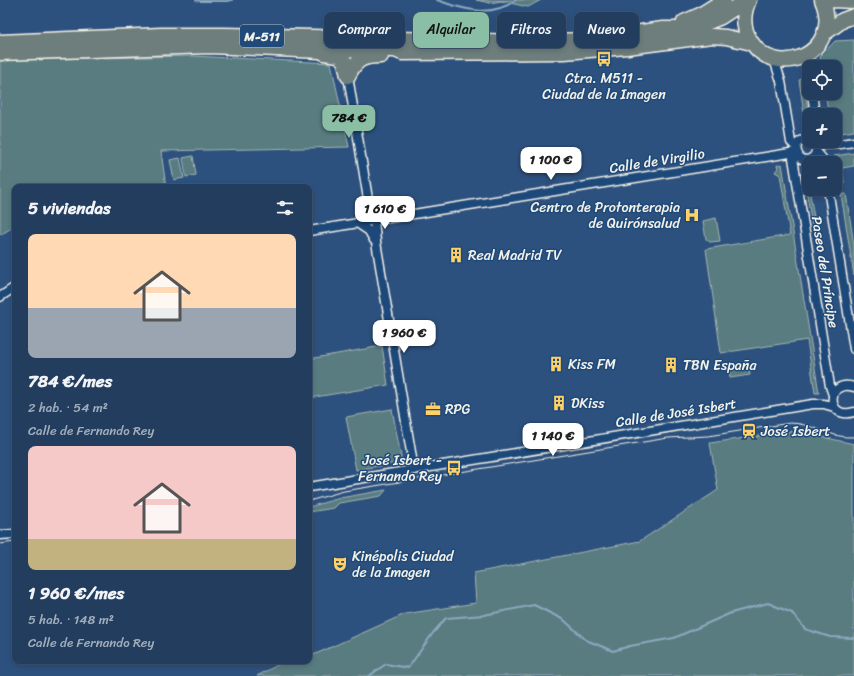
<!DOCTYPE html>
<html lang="es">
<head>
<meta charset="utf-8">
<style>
	:root { --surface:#223d5e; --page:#2a4464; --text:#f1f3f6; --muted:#a2aebc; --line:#3f5673; --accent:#8abfa5 }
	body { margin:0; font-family:Sriracha,sans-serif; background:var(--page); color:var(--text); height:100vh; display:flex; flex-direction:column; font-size:15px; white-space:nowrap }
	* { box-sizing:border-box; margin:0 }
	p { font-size:13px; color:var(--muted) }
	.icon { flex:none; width:22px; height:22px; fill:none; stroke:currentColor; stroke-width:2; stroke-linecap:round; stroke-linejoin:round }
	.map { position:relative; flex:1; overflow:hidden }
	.drawer { position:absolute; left:12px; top:184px; width:300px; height:480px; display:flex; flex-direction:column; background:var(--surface); border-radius:8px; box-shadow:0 2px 6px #0003,0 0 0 1px var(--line) }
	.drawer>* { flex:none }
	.hud { position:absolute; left:324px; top:12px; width:380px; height:36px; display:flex; gap:8px }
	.buttons { position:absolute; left:802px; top:60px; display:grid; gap:8px }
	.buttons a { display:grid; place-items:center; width:40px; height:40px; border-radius:8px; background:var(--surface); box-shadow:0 2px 6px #0003,0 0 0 1px var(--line); font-size:20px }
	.price { position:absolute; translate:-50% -34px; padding:0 9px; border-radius:8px; background:#fff; color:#222; font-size:13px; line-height:26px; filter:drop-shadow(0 1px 2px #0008) }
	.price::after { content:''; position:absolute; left:50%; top:24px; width:12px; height:9px; margin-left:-6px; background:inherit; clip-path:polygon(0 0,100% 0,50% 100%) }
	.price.selected { background:var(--accent); color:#111 }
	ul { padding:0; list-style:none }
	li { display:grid; align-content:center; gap:8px; height:212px; padding:0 16px }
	li span { display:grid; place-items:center; height:124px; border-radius:8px; color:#555 }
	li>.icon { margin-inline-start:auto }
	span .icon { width:72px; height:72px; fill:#fffc; stroke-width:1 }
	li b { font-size:17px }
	h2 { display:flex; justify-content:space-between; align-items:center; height:48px; padding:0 16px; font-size:17px }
	.tag { padding:0 14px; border-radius:8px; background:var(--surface); box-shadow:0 2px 6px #0003,0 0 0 1px var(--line); font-size:14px; line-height:36px }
	.tag.selected { background:var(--accent); color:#111 }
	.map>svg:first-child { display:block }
	.green { fill:#597b80; stroke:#a6b6b4 }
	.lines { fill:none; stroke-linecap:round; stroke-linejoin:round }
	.stream { stroke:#8caabf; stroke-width:2 }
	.minor-casing { stroke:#f4f1e8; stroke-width:11 }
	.trunk-casing { stroke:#f4f1e8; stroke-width:17 }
	.minor { stroke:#1f4a7a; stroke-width:8 }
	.trunk { stroke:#6d7e7c; stroke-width:14 }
	.tram { stroke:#f4f1e8; stroke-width:1 }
	.labels { text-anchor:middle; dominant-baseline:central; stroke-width:3; stroke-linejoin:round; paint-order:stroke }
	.shield { fill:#1f4a7a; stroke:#b4bfc7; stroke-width:1 }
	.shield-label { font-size:13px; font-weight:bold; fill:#f4f1e8 }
	.poi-label { font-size:14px; fill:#f4f1e8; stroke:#1f4a7a; text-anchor:start }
	.street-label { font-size:14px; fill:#f4f1e8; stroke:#1f4a7a }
</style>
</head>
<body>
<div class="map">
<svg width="854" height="676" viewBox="0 0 854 676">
	<rect width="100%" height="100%" fill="#2d517e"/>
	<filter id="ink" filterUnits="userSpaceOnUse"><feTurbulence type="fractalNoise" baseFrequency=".025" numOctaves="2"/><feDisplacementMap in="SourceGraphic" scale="8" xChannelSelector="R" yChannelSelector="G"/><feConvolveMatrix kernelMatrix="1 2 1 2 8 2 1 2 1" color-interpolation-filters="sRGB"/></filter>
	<g filter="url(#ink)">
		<path class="green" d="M 476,0 L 541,0 L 528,7 L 501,1 L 490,3 Z
			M 854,40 L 854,131 L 835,134 L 835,115 L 829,115 L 825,93 L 835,93 L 835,67 L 822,67 L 820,57 L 835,41 Z
			M 192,56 L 331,63 L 349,147 L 161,151 L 166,187 L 77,187 L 76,184 L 73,187 L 15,187 L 15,226 L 0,235 L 0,60 Z
			M 803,79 L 809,117 L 809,127 L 806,127 L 799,80 Z
			M 854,153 L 854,166 L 842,168 L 844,183 L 839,184 L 834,156 Z
			M 193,156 L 196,175 L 186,177 L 183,158 Z
			M 180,158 L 184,178 L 174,180 L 170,160 Z
			M 782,164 L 819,393 L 815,393 L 807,340 L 721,353 L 706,249 L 790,235 L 780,175 L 775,172 L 778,168 L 777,165 Z
			M 806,171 L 815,223 L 812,224 L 803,172 Z
			M 841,194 L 846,194 L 854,245 L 854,276 Z
			M 716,218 L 720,241 L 710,242 L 706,239 L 703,221 Z
			M 382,346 L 388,385 L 309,398 L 309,359 Z
			M 748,363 L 750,375 L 730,378 L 729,367 Z
			M 392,409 L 402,462 L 356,470 L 346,417 Z
			M 795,431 L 854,444 L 854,676 L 257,676 L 285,661 L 309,661 L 309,657 L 405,614 L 476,603 L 474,573 L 640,541 L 718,490 L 710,443 Z
			M 386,490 L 381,496 L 339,503 L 334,508 L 309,512 L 309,507 L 340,498 Z"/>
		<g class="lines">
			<path class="stream" d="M 196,0 L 200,1 L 227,1 L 232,0
				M 437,0 C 464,10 491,18 516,0
				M 369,676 L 386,664 L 408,668 L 433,633 L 446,618 L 484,615 L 534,605 L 564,620 L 586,640 L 613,651 L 630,646 L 674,638 L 731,613 L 768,603 L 792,613 L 805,629 L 830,637 L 854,638"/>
			<g class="minor-casing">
				<path id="minor" d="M 807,55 L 809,72
					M 774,59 L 781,81 L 791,142 L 796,147
					M 348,76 L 368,199 C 374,212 375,228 376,242 L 414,470
					M 812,93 L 815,115
					M 809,140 C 787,137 798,170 813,157 C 818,152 817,146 811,141
					M 815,145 L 840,144 L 854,142
					M 816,151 L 822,158 L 823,163
					M 797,154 L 793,158 L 830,386 L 833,395
					M 828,189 L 854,349
					M 368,201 L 366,212 L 357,223 L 369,231 L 374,240
					M 309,231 L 796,152
					M 0,297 L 15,287
					M 854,387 C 826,378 825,421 854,412
					M 309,487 L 813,404 L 824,404 L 834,407
					M 0,535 L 15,534"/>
			</g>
			<g class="trunk-casing">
				<path id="trunk" d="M 749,0 C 743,13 742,25 749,38 C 773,84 845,53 822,0
					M 832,0 L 854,1
					M 684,22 L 700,15 L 724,0
					M 825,33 L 843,20 L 854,16
					M 0,42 L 161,35 L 224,35 L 523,42 L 584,40 L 663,29 L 681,29 L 706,23 L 721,17 L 747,0
					M 0,53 L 209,46 L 320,51 L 327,49 L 395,50 L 402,53 L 564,52 L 627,47 L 712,36 L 726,37 L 752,43
					M 324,53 L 339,55 L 345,62 L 348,76
					M 348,76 C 356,59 363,56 381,56"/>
			</g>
			<use href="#minor" class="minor"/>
			<use href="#trunk" class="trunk"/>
			<path class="tram" d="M 309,501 L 344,491 L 668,438 L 708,436 L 790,423 C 813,423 831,439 854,437
				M 0,544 L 15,542"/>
		</g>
	</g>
	<defs>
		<g id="bus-bare" transform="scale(1.2)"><path d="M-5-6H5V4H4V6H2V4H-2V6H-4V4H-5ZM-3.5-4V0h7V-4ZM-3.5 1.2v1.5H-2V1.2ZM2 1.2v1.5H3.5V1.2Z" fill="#ffd166" stroke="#1f4a7a" stroke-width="2.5" paint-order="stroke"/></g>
		<g id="hospital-bare" transform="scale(1.2)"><path d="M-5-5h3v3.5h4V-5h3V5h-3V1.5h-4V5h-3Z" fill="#ffd166" stroke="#1f4a7a" stroke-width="2.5" paint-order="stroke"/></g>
		<g id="building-bare" transform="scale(1.2)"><path d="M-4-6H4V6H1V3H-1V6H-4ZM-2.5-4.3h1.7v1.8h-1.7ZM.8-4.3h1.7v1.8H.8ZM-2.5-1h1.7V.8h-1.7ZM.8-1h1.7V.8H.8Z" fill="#ffd166" stroke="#1f4a7a" stroke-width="2.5" paint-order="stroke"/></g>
		<g id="office-bare" transform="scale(1.2)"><path d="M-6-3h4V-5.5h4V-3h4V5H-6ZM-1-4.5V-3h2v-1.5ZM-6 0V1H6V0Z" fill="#ffd166" stroke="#1f4a7a" stroke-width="2.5" paint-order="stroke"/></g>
		<g id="station-bare" transform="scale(1.2)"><path d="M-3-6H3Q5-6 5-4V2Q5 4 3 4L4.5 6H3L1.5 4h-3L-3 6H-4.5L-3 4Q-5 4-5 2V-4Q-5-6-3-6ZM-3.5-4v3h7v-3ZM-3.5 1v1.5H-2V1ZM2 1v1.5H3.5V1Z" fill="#ffd166" stroke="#1f4a7a" stroke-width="2.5" paint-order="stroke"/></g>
		<g id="theatre-bare" transform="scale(1.2)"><path d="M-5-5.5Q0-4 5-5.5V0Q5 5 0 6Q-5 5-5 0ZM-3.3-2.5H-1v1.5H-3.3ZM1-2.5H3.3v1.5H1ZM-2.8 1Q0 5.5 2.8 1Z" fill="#ffd166" stroke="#1f4a7a" stroke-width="2.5" paint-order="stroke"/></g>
	</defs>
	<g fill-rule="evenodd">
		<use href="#bus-bare" x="604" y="59"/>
		<use href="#hospital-bare" x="692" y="215"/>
		<use href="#building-bare" x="456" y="255"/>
		<use href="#building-bare" x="556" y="364"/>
		<use href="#building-bare" x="671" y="365"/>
		<use href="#building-bare" x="559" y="403"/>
		<use href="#office-bare" x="433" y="409"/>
		<use href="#station-bare" x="749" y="431"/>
		<use href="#bus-bare" x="454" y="468"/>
		<use href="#theatre-bare" x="340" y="564"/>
	</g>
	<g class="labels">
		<rect class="shield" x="240" y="25" width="44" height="22" rx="3"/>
		<g class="shield-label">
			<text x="262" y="36">M-511</text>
		</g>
		<g class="poi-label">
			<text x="604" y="78" text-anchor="middle">Ctra. M511 -<tspan x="604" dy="16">Ciudad de la Imagen</tspan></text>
			<text x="680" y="207" text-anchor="end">Centro de Protonterapia<tspan x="680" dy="16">de Quirónsalud</tspan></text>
			<text x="468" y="255">Real Madrid TV</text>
			<text x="568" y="364">Kiss FM</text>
			<text x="683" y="365">TBN España</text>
			<text x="571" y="403">DKiss</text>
			<text x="445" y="409">RPG</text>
			<text x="761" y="431">José Isbert</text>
			<text x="442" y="460" text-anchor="end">José Isbert -<tspan x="442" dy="16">Fernando Rey</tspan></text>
			<text x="352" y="556">Kinépolis Ciudad<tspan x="352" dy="16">de la Imagen</tspan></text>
		</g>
		<g class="street-label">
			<text transform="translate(657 161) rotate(-9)">Calle de Virgilio</text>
			<text transform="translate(825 272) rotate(81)">Paseo del Príncipe</text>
			<text transform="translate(676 413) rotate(-9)">Calle de José Isbert</text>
		</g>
	</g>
</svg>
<div class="buttons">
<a><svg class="icon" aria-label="locate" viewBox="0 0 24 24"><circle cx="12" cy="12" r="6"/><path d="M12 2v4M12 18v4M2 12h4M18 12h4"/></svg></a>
<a>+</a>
<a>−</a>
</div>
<b class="price selected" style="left:349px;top:139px">784 €</b>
<b class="price" style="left:551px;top:181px">1 100 €</b>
<b class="price" style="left:385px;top:230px">1 610 €</b>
<b class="price" style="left:404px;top:354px">1 960 €</b>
<b class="price" style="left:553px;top:457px">1 140 €</b>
<div class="hud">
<a class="tag">Comprar</a>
<a class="tag selected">Alquilar</a>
<a class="tag">Filtros</a>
<a class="tag">Nuevo</a>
</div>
<section class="drawer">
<h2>5 viviendas<svg class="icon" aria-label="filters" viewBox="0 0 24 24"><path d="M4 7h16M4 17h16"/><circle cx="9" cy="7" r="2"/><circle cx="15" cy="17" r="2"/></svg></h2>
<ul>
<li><span style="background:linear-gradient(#ffd9b3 60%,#9aa5b1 0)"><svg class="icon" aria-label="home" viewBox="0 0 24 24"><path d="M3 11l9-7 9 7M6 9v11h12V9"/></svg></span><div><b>784 €/mes</b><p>2 hab. · 54 m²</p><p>Calle de Fernando Rey</p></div></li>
<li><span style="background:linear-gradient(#f6c9c9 75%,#c2b280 0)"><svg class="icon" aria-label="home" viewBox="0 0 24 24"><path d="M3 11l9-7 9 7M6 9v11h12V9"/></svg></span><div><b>1 960 €/mes</b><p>5 hab. · 148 m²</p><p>Calle de Fernando Rey</p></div></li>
</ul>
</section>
</div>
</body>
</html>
